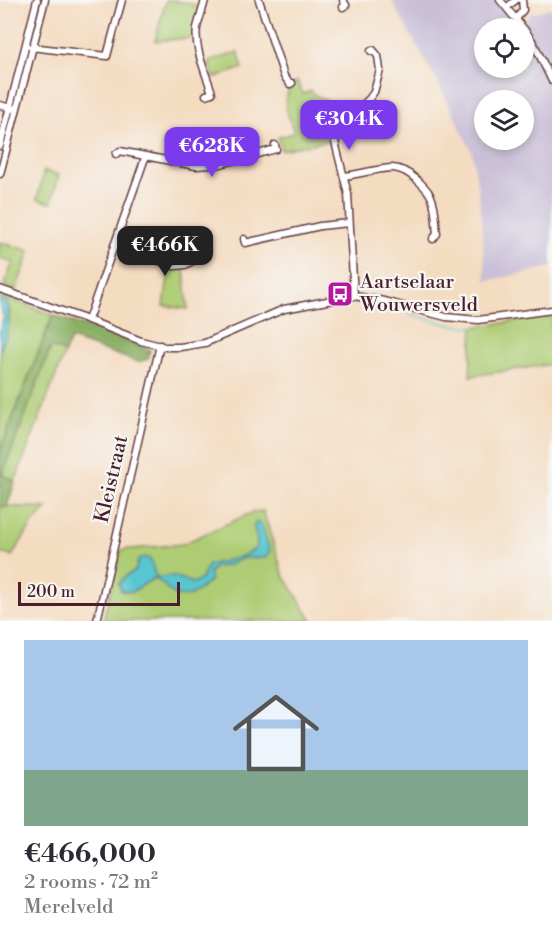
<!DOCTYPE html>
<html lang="en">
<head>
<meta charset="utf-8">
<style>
	:root { --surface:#fff; --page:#f2f2f3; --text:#2b2b33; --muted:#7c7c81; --line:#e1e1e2; --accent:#7c3aed }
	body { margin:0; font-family:"Libre Bodoni",serif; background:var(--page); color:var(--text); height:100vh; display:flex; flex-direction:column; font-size:22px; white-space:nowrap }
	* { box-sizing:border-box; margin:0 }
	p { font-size:20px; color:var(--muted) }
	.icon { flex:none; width:33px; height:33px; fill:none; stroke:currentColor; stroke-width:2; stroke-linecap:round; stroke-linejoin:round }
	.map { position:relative; height:621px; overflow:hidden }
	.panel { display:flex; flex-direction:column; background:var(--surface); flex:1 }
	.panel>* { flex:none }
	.controls { position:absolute; left:474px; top:18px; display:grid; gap:12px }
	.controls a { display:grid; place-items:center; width:60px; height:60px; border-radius:50%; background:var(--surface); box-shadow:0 3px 9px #0003; font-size:30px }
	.scale { position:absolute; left:18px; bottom:15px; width:162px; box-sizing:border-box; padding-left:6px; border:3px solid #4a1f2b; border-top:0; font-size:16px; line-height:21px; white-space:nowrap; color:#4a1f2b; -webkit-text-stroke:4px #f6f6f2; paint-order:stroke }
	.price { position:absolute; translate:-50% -51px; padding:0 14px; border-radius:12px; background:var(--accent); color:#fff; font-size:20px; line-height:39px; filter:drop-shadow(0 2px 3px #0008) }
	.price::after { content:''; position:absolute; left:50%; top:36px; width:18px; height:14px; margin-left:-9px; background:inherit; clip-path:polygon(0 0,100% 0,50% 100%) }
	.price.selected { background:#222; color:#fff }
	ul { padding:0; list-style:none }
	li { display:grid; align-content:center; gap:12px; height:318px; padding:0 24px }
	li+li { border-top:2px solid var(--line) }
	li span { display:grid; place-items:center; height:186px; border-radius:0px; color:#555 }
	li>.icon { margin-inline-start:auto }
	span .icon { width:108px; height:108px; fill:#fffc; stroke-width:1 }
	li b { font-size:26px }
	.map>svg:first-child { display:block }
	.industrial { fill:#c9bfd7; fill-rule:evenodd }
	.green { fill:#adcc73; stroke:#7c764f; stroke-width:1.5 }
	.forest { fill:#8ab065; stroke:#6a6848; stroke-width:1.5 }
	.water { fill:#59c6d0; stroke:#52727e; stroke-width:1.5 }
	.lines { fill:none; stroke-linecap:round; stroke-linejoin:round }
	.stream { stroke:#59c6d0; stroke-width:1.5 }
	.minor-casing { stroke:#643b42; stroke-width:9 }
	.minor { stroke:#fff; stroke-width:6 }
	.labels { text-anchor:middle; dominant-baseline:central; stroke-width:4.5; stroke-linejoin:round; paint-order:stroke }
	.poi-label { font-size:20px; fill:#4a1f2b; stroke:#f6f6f2; text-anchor:start }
	.street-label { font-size:20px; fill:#4a1f2b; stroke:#f6f6f2 }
</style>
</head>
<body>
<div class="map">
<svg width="552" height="621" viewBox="0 0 552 621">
	<rect width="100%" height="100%" fill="#f6f6f2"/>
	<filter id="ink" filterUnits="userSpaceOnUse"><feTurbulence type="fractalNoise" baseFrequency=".0167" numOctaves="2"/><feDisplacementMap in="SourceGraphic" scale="12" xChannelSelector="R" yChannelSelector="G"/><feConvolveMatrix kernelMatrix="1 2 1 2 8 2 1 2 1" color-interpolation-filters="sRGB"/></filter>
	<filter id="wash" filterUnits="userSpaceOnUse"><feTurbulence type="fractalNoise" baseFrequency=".008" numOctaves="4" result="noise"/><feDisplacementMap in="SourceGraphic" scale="24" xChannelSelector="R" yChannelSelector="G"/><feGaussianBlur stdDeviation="1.35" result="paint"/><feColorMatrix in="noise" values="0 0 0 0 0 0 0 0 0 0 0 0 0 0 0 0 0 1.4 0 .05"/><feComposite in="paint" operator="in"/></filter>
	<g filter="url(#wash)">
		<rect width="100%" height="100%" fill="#f4dcc1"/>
		<path class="industrial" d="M 391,0 L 500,0 L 522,27 L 530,14 L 552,7 L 552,267 L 486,281 L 480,203 L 472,152 L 437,81 ZM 484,28 L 524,28 L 524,68 L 484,68 ZM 484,100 L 524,100 L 524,140 L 484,140 Z"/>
		<path class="green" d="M 166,0 L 175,0 L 199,6 L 192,38 L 155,41 Z
			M 238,52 L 243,68 L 214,78 L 208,62 Z
			M 297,81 L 303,94 L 311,91 C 323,104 333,96 343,117 L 335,127 L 332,140 L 281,150 L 278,137 L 294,133 C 288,111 277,98 297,81 Z
			M 44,171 L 59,175 L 51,203 L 37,199 Z
			M 0,242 L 30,251 L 16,290 L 4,286 L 13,262 L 0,258 Z
			M 169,269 L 184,269 L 188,309 L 164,306 Z
			M 0,295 L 53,315 L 0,450 L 0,351 L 8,326 L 10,311 L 7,302 L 0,299 Z
			M 552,316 L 552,364 L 470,376 L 473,327 Z
			M 51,347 L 65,352 L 15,481 L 2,475 Z
			M 0,506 L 48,508 L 33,523 L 12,556 L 0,553 Z
			M 263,511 L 283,574 L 312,621 L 103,621 L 121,550 L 183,544 L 253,512 Z"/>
		<path class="forest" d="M 53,315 L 150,350 L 148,359 L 138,362 L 71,339 L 65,352 L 51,347 L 2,475 L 15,481 L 7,507 L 0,506 L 0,450 Z"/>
		<path class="water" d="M 0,299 L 7,302 C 12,318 7,336 0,351 L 0,330 L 4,316 L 0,308 Z
			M 257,522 L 261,525 L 270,550 L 266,558 L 243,558 L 229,565 L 215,567 L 209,573 L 211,580 C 199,591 183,605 169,590 C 163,585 162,581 154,578 L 132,592 L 121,591 L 119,583 L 126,576 L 136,570 L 138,560 L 144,557 L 150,559 L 156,577 L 173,576 L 193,583 L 201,580 L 208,565 C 218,562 253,557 257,545 C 258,539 254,532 254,525 Z"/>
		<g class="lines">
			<path class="stream" d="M 294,312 C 318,307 344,301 368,304 C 404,309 436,326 473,327"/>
		</g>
	</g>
	<g filter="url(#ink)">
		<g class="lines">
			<g class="minor-casing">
				<path id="minor" d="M 205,0 C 203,9 199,19 197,28 C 194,49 206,73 212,93 L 206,95
					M 259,0 L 284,76 L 290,84 L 292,83
					M 500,0 L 523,28
					M 343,7 L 346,5 L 343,0
					M 507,7 L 516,0
					M 516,19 L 523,10 L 522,0
					M 524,29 L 534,44 L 552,81
					M 31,47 L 107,56 L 122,0
					M 0,105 L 14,109
					M 0,146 L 37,0
					M 116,154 L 120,151 L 196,166 L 221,164 L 276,149 L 275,145
					M 0,174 L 45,0
					M 345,176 C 360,174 376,169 391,168 C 406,167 430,188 433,202 C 436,212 436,224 437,234 L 433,239
					M 244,239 L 245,243 L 320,226 L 349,223
					M 114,245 L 174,266 L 185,265 L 196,259 L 195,256
					M 0,289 L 88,320 L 141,341 L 165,347 L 180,347 L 205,343 L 284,309 L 354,296 L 384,301 L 446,317 L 478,320 L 552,310
					M 354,296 L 348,194 L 335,142 L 341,126 L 369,99 L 374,92 L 380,70 L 378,56 L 373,50 L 371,51
					M 88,320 L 145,158
					M 97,621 L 160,345"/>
			</g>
			<use href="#minor" class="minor"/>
		</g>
	</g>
	<defs>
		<g id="bus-square" transform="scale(1.35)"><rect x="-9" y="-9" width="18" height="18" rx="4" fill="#b5179e" stroke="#f6f6f2"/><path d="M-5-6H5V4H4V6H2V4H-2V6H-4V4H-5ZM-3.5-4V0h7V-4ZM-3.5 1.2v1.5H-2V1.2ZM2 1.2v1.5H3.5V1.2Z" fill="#fff"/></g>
	</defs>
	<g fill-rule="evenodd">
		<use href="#bus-square" x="340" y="294"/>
	</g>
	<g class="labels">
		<g class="poi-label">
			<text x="360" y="282">Aartselaar<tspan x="360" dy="23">Wouwersveld</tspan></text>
		</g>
		<g class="street-label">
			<text transform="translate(112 479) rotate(-77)">Kleistraat</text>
		</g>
	</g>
</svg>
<div class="controls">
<a><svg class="icon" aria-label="locate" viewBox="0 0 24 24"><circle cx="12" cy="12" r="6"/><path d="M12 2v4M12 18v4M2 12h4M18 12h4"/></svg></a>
<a><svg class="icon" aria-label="layers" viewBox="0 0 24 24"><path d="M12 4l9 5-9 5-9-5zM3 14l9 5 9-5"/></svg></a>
</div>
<div class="scale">200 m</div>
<b class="price" style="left:349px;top:151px">€304K</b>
<b class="price" style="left:212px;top:178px">€628K</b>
<b class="price selected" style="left:165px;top:277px">€466K</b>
</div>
<section class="panel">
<ul>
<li><span style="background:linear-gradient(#a9c7e8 70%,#7fa58c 0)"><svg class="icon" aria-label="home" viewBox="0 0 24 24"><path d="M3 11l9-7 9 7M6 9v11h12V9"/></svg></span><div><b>€466,000</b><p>2 rooms · 72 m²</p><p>Merelveld</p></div></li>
</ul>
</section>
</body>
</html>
